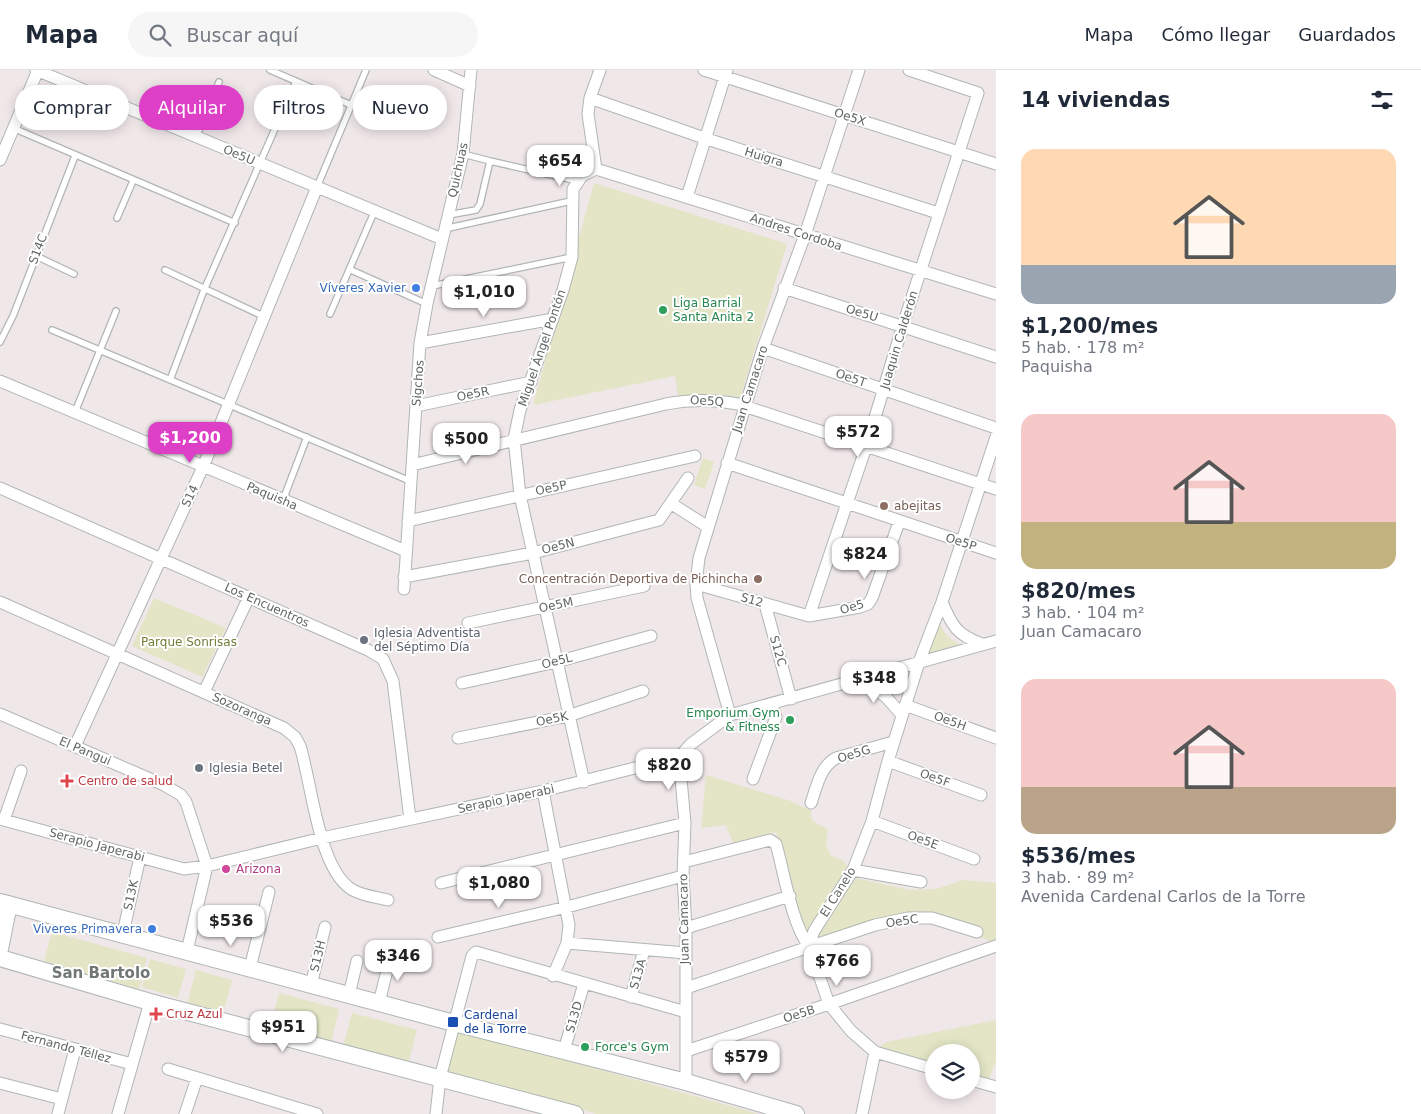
<!DOCTYPE html>
<html lang="es">
<head>
<meta charset="utf-8">
<style>
	:root { --surface:#fff; --page:#f6f6f7; --text:#1f2937; --muted:#747a83; --line:#e0e1e3; --accent:#dd40c6 }
	body { margin:0; font-family:"DejaVu Sans",sans-serif; background:var(--page); color:var(--text); height:100vh; display:flex; flex-direction:column; font-size:19px; white-space:nowrap }
	* { box-sizing:border-box; margin:0 }
	p { font-size:16px; color:var(--muted) }
	.icon { flex:none; width:28px; height:28px; fill:none; stroke:currentColor; stroke-width:2; stroke-linecap:round; stroke-linejoin:round }
	.map { position:relative; flex:1; overflow:hidden }
	.side { display:flex; flex-direction:column; background:var(--surface); width:425px }
	.side>* { flex:none }
	.hud { position:absolute; left:15px; top:15px; width:475px; height:45px; display:flex; gap:10px }
	.fabs { position:absolute; left:925px; top:974px; display:grid; gap:10px }
	.fabs a { display:grid; place-items:center; width:55px; height:55px; border-radius:50%; background:var(--surface); box-shadow:0 2px 12px #0003; font-size:25px }
	.price { position:absolute; translate:-50% -42px; padding:0 11px; border-radius:10px; background:#fff; color:#222; font-size:16px; line-height:32px; filter:drop-shadow(0 1px 2px #0008) }
	.price::after { content:''; position:absolute; left:50%; top:30px; width:15px; height:11px; margin-left:-8px; background:inherit; clip-path:polygon(0 0,100% 0,50% 100%) }
	.price.selected { background:var(--accent); color:#fff }
	ul { padding:0; list-style:none }
	li { display:grid; align-content:center; gap:10px; height:265px; padding:0 25px }
	li span { display:grid; place-items:center; height:155px; border-radius:15px; color:#555 }
	li>.icon { margin-inline-start:auto }
	span .icon { width:90px; height:90px; fill:#fffc; stroke-width:1 }
	li b { font-size:21px }
	h2 { display:flex; justify-content:space-between; align-items:center; height:60px; padding:0 25px; font-size:21px }
	.tag { padding:0 18px; border-radius:22px; background:var(--surface); box-shadow:0 2px 12px #0003; font-size:18px; line-height:45px }
	.tag.selected { background:var(--accent); color:#fff }
	header { display:flex; align-items:center; gap:30px; box-sizing:border-box; height:70px; padding:0 25px; background:var(--surface); border-bottom:1px solid var(--line) }
	header strong { font-size:24px }
	nav { display:flex; gap:28px; margin-inline-start:auto; font-size:18px }
	.search { width:350px; height:45px; background:var(--page); display:flex; align-items:center; gap:12px; box-sizing:border-box; padding:0 18px; border-radius:28px; color:var(--muted); font-size:19px }
	main { display:flex; flex:1; min-height:0 }
	.map>svg:first-child { display:block }
	.green { fill:#e3e5c6 }
	.lines { fill:none; stroke-linecap:round; stroke-linejoin:round }
	.lane-casing { stroke:#b0b6b4; stroke-width:8 }
	.street-casing { stroke:#b0b6b4; stroke-width:13 }
	.secondary-casing { stroke:#afb6b4; stroke-width:18 }
	.lane { stroke:#fff; stroke-width:5.5 }
	.street { stroke:#fff; stroke-width:11 }
	.secondary { stroke:#fff; stroke-width:16 }
	.shop-dot { fill:#3f7fe0; stroke:#fff; stroke-width:2 }
	.leisure-dot { fill:#2e9e5b; stroke:#fff; stroke-width:2 }
	.education-dot { fill:#8d6e63; stroke:#fff; stroke-width:2 }
	.worship-dot { fill:#6b7280; stroke:#fff; stroke-width:2 }
	.health-dot { fill:#e0444e; stroke:#fff; stroke-width:2 }
	.hotel-dot { fill:#d1479c; stroke:#fff; stroke-width:2 }
	.transit-dot { fill:#1a4fb4; stroke:#fff; stroke-width:2 }
	.labels { text-anchor:middle; dominant-baseline:central; stroke-width:4; stroke-linejoin:round; paint-order:stroke }
	.street-label { font-size:12px; fill:#5f6663; stroke:#fff }
	.shop-label { font-size:12px; fill:#366cbe; stroke:#fff; text-anchor:end }
	.leisure-label { font-size:12px; fill:#27864d; stroke:#fff; text-anchor:start }
	.education-label { font-size:12px; fill:#785e54; stroke:#fff; text-anchor:start }
	.worship-label { font-size:12px; fill:#5b616d; stroke:#fff; text-anchor:start }
	.park-label { font-size:12px; fill:#737b39; stroke:#fff }
	.health-label { font-size:12px; fill:#be3a42; stroke:#fff; text-anchor:start }
	.hotel-label { font-size:12px; fill:#b23c85; stroke:#fff; text-anchor:start }
	.transit-label { font-size:12px; fill:#164399; stroke:#fff; text-anchor:start }
	.quarter-label { font-size:15px; font-weight:bold; fill:#707875; stroke:#fff }
</style>
</head>
<body>
<header>
<strong>Mapa</strong>
<div class="search"><svg class="icon" aria-label="search" viewBox="0 0 24 24"><circle cx="10" cy="10" r="6"/><path d="M15 15l6 6"/></svg>Buscar aquí</div>
<nav><a>Mapa</a><a>Cómo llegar</a><a>Guardados</a></nav>
</header>
<main>
<div class="map">
<svg width="996" height="1044" viewBox="0 0 996 1044">
	<rect width="100%" height="100%" fill="#f0e7e9"/>
	<path class="green" d="M 594,113 L 787,174 L 738,335 L 678,326 L 675,306 L 533,335 Z
		M 703,388 L 714,392 L 705,419 L 694,415 Z
		M 154,528 L 226,558 L 202,607 L 132,576 Z
		M 939,553 L 947,566 L 960,576 L 927,585 Z
		M 706,705 L 791,731 L 811,741 L 812,750 L 828,760 L 826,774 L 830,785 L 844,791 L 855,808 L 910,820 L 936,819 L 963,810 L 996,813 L 996,874 L 933,847 L 819,868 L 804,858 L 776,762 L 733,773 L 726,755 L 701,758 Z
		M 52,862 L 147,888 L 139,919 L 44,891 Z
		M 150,889 L 186,899 L 178,928 L 142,917 Z
		M 196,900 L 232,910 L 223,944 L 187,934 Z
		M 279,923 L 339,939 L 331,974 L 270,958 Z
		M 352,943 L 417,960 L 408,994 L 343,977 Z
		M 996,950 L 996,991 L 989,1009 L 971,1004 L 971,982 L 934,982 L 934,994 L 888,982 L 880,976 L 887,972 Z
		M 457,960 L 759,1044 L 597,1044 L 447,1003 Z"/>
	<g class="lines">
		<g class="lane-casing">
			<path id="lane" d="M 270,0 L 351,35
				M 13,58 L 235,153
				M 196,67 L 219,12
				M 463,84 L 490,91
				M 317,117 L 366,0
				M 448,145 L 476,140 L 480,134 L 490,91 L 578,111
				M 117,148 L 133,111
				M 444,159 L 571,131
				M 36,186 L 74,204
				M 165,200 L 263,246
				M 351,200 L 427,234
				M 432,216 L 572,187
				M 330,244 L 375,140
				M 52,260 L 410,411
				M 0,272 L 13,246 L 75,86
				M 170,310 L 204,220 L 296,11
				M 75,342 L 116,241
				M 283,430 L 307,367"/>
		</g>
		<g class="street-casing">
			<path id="street" d="M 36,0 L 442,169
				M 434,0 L 470,16
				M 704,0 L 996,94
				M 590,28 L 707,69 L 938,143
				M 0,90 L 38,0
				M 596,99 L 996,224
				M 596,99 L 588,44 L 590,28 L 600,0
				M 687,127 L 727,0
				M 784,218 L 996,287
				M 420,273 L 553,249
				M 763,278 L 996,358
				M 0,311 L 406,481
				M 416,336 L 531,312
				M 727,393 L 996,483
				M 412,395 L 666,334 C 691,329 712,329 738,334 L 996,419
				M 0,418 L 368,580 L 383,589 L 393,611 L 410,749
				M 672,434 L 708,457
				M 408,451 L 695,386
				M 404,507 L 533,483 L 659,450 L 688,408
				M 696,514 L 809,546 L 860,537 L 868,534 L 872,528 L 899,452
				M 404,519 L 420,273 L 427,234 L 463,84 L 471,0
				M 0,532 L 284,658 L 295,667 L 300,676 C 312,714 318,797 351,819 C 362,826 376,827 388,830
				M 942,532 C 952,556 957,565 982,574
				M 765,534 L 791,629
				M 809,546 L 866,377 L 903,255 L 978,23 L 909,0
				M 468,553 L 644,516
				M 860,608 L 886,627 L 902,645
				M 462,613 L 556,592 L 651,566
				M 204,622 L 249,527
				M 905,635 L 996,668
				M 0,644 L 164,715 L 181,725 L 186,732 L 207,796 L 187,881
				M 730,645 L 697,528 L 696,514 L 699,488 L 763,278 L 805,165 L 859,0
				M 458,668 L 568,646 L 643,621
				M 75,676 L 203,397 L 317,117
				M 679,687 L 685,753 L 683,806 L 686,858 L 686,1012
				M 888,691 L 981,725
				M 753,709 L 776,647 L 771,634
				M 584,712 L 520,425 L 514,369 L 520,340 L 563,220 L 572,187 L 573,119 L 582,106 L 596,99
				M 543,721 L 569,855 L 567,873 L 553,906
				M 811,733 C 817,716 820,697 836,688 L 893,672
				M 0,749 L 184,799 L 207,796 L 322,768 L 543,721 L 679,687 L 691,674 L 730,645 L 996,571
				M 4,750 L 21,701
				M 872,751 L 974,789
				M 684,792 L 770,770 L 776,774 C 784,802 792,855 809,876
				M 853,800 L 921,812
				M 441,813 L 685,753
				M 686,858 L 790,826
				M 123,863 L 140,787
				M 438,867 L 567,837 L 683,806
				M 567,873 L 686,883
				M 250,898 L 269,822
				M 311,915 L 325,857
				M 686,918 L 875,855 L 908,848 L 932,848 L 977,862
				M 349,925 L 357,891
				M 631,927 L 644,880
				M 379,933 L 391,884
				M 0,959 L 132,994
				M 564,980 L 584,914
				M 686,981 L 829,934 L 996,876
				M 168,999 L 317,1044
				M 934,999 L 875,982 L 851,961 L 829,934 L 809,876 L 814,861 L 853,800 L 872,751 L 888,691 L 919,592 L 942,532 L 996,367
				M 971,1010 L 996,1017
				M 0,1013 L 62,1029
				M 58,1044 L 75,979
				M 118,1044 L 150,932
				M 185,1044 L 197,1008
				M 436,1044 L 440,1008 L 472,886 L 476,882 L 686,942
				M 862,1044 L 875,982"/>
		</g>
		<g class="secondary-casing">
			<path id="secondary" d="M 0,832 L 454,953 L 686,1012 L 796,1044
				M 0,879 L 9,834
				M 0,888 L 150,932 L 575,1044"/>
		</g>
		<use href="#lane" class="lane"/>
		<use href="#street" class="street"/>
		<use href="#secondary" class="secondary"/>
	</g>
	<g class="shop-dot">
		<circle cx="416" cy="218" r="5"/>
		<circle cx="152" cy="859" r="5"/>
	</g>
	<g class="leisure-dot">
		<circle cx="663" cy="240" r="5"/>
		<circle cx="790" cy="650" r="5"/>
		<circle cx="585" cy="977" r="5"/>
	</g>
	<g class="education-dot">
		<circle cx="884" cy="436" r="5"/>
		<circle cx="758" cy="509" r="5"/>
	</g>
	<g class="worship-dot">
		<circle cx="364" cy="570" r="5"/>
		<circle cx="199" cy="698" r="5"/>
	</g>
	<g class="health-dot">
		<path d="M64.5 703.5h5v5h5v5h-5v5h-5v-5h-5v-5h5z"/>
		<path d="M153.5 936.5h5v5h5v5h-5v5h-5v-5h-5v-5h5z"/>
	</g>
	<circle class="hotel-dot" cx="226" cy="799" r="5"/>
	<rect class="transit-dot" x="447" y="946" width="12" height="12" rx="2.5"/>
	<g class="labels">
		<g class="street-label">
			<text transform="translate(850 47) rotate(18)">Oe5X</text>
			<text transform="translate(239 85) rotate(23)">Oe5U</text>
			<text transform="translate(764 87) rotate(17)">Huigra</text>
			<text transform="translate(458 100) rotate(-78)">Quichuas</text>
			<text transform="translate(796 162) rotate(18)">Andres Cordoba</text>
			<text transform="translate(38 179) rotate(-69)">S14C</text>
			<text transform="translate(862 243) rotate(17)">Oe5U</text>
			<text transform="translate(899 270) rotate(-73)">Juaquin Calderón</text>
			<text transform="translate(542 278) rotate(-71)">Miguel Ángel Pontón</text>
			<text transform="translate(851 308) rotate(19)">Oe5T</text>
			<text transform="translate(418 313) rotate(-86)">Sigchos</text>
			<text transform="translate(750 319) rotate(-72)">Juan Camacaro</text>
			<text transform="translate(473 324) rotate(-12)">Oe5R</text>
			<text transform="translate(707 331) rotate(3)">Oe5Q</text>
			<text transform="translate(551 418) rotate(-12)">Oe5P</text>
			<text transform="translate(190 426) rotate(-65)">S14</text>
			<text transform="translate(272 426) rotate(23)">Paquisha</text>
			<text transform="translate(961 472) rotate(18)">Oe5P</text>
			<text transform="translate(558 476) rotate(-14)">Oe5N</text>
			<text transform="translate(752 530) rotate(16)">S12</text>
			<text transform="translate(267 535) rotate(24)">Los Encuentros</text>
			<text transform="translate(556 535) rotate(-12)">Oe5M</text>
			<text transform="translate(852 537) rotate(-16)">Oe5</text>
			<text transform="translate(778 581) rotate(74)">S12C</text>
			<text transform="translate(557 591) rotate(-14)">Oe5L</text>
			<text transform="translate(242 639) rotate(24)">Sozoranga</text>
			<text transform="translate(552 649) rotate(-12)">Oe5K</text>
			<text transform="translate(950 651) rotate(20)">Oe5H</text>
			<text transform="translate(85 681) rotate(23)">El Pangui</text>
			<text transform="translate(854 684) rotate(-17)">Oe5G</text>
			<text transform="translate(935 708) rotate(20)">Oe5F</text>
			<text transform="translate(506 729) rotate(-12)">Serapio Japerabi</text>
			<text transform="translate(923 770) rotate(20)">Oe5E</text>
			<text transform="translate(97 775) rotate(15)">Serapio Japerabi</text>
			<text transform="translate(838 822) rotate(-58)">El Canelo</text>
			<text transform="translate(131 825) rotate(-77)">S13K</text>
			<text transform="translate(684 849) rotate(-91)">Juan Camacaro</text>
			<text transform="translate(902 851) rotate(-9)">Oe5C</text>
			<text transform="translate(318 886) rotate(-76)">S13H</text>
			<text transform="translate(638 904) rotate(-74)">S13A</text>
			<text transform="translate(799 944) rotate(-18)">Oe5B</text>
			<text transform="translate(574 947) rotate(-74)">S13D</text>
			<text transform="translate(66 977) rotate(15)">Fernando Téllez</text>
		</g>
		<g class="shop-label">
			<text x="406" y="218">Víveres Xavier</text>
			<text x="142" y="859">Viveres Primavera</text>
		</g>
		<g class="leisure-label">
			<text x="673" y="233">Liga Barrial<tspan x="673" dy="14">Santa Anita 2</tspan></text>
			<text x="780" y="643" text-anchor="end">Emporium Gym<tspan x="780" dy="14">&amp; Fitness</tspan></text>
			<text x="595" y="977">Force's Gym</text>
		</g>
		<g class="education-label">
			<text x="894" y="436">abejitas</text>
			<text x="748" y="509" text-anchor="end">Concentración Deportiva de Pichincha</text>
		</g>
		<g class="worship-label">
			<text x="374" y="563">Iglesia Adventista<tspan x="374" dy="14">del Séptimo Día</tspan></text>
			<text x="209" y="698">Iglesia Betel</text>
		</g>
		<g class="park-label">
			<text x="189" y="572">Parque Sonrisas</text>
		</g>
		<g class="health-label">
			<text x="78" y="711">Centro de salud</text>
			<text x="166" y="944">Cruz Azul</text>
		</g>
		<g class="hotel-label">
			<text x="236" y="799">Arizona</text>
		</g>
		<g class="transit-label">
			<text x="464" y="945">Cardenal<tspan x="464" dy="14">de la Torre</tspan></text>
		</g>
		<g class="quarter-label">
			<text x="101" y="903">San Bartolo</text>
		</g>
	</g>
</svg>
<div class="fabs">
<a><svg class="icon" aria-label="layers" viewBox="0 0 24 24"><path d="M12 4l9 5-9 5-9-5zM3 14l9 5 9-5"/></svg></a>
</div>
<b class="price" style="left:560px;top:117px">$654</b>
<b class="price" style="left:484px;top:248px">$1,010</b>
<b class="price" style="left:858px;top:388px">$572</b>
<b class="price selected" style="left:190px;top:394px">$1,200</b>
<b class="price" style="left:466px;top:395px">$500</b>
<b class="price" style="left:865px;top:510px">$824</b>
<b class="price" style="left:874px;top:634px">$348</b>
<b class="price" style="left:669px;top:721px">$820</b>
<b class="price" style="left:499px;top:839px">$1,080</b>
<b class="price" style="left:231px;top:877px">$536</b>
<b class="price" style="left:398px;top:912px">$346</b>
<b class="price" style="left:837px;top:917px">$766</b>
<b class="price" style="left:283px;top:983px">$951</b>
<b class="price" style="left:746px;top:1013px">$579</b>
<div class="hud">
<a class="tag">Comprar</a>
<a class="tag selected">Alquilar</a>
<a class="tag">Filtros</a>
<a class="tag">Nuevo</a>
</div>
</div>
<section class="side">
<h2>14 viviendas<svg class="icon" aria-label="filters" viewBox="0 0 24 24"><path d="M4 7h16M4 17h16"/><circle cx="9" cy="7" r="2"/><circle cx="15" cy="17" r="2"/></svg></h2>
<ul>
<li><span style="background:linear-gradient(#ffd9b3 75%,#9aa5b1 0)"><svg class="icon" aria-label="home" viewBox="0 0 24 24"><path d="M3 11l9-7 9 7M6 9v11h12V9"/></svg></span><div><b>$1,200/mes</b><p>5 hab. · 178 m²</p><p>Paquisha</p></div></li>
<li><span style="background:linear-gradient(#f6c9c9 70%,#c2b280 0)"><svg class="icon" aria-label="home" viewBox="0 0 24 24"><path d="M3 11l9-7 9 7M6 9v11h12V9"/></svg></span><div><b>$820/mes</b><p>3 hab. · 104 m²</p><p>Juan Camacaro</p></div></li>
<li><span style="background:linear-gradient(#f6c9c9 70%,#b9a48a 0)"><svg class="icon" aria-label="home" viewBox="0 0 24 24"><path d="M3 11l9-7 9 7M6 9v11h12V9"/></svg></span><div><b>$536/mes</b><p>3 hab. · 89 m²</p><p>Avenida Cardenal Carlos de la Torre</p></div></li>
</ul>
</section>
</main>
</body>
</html>
